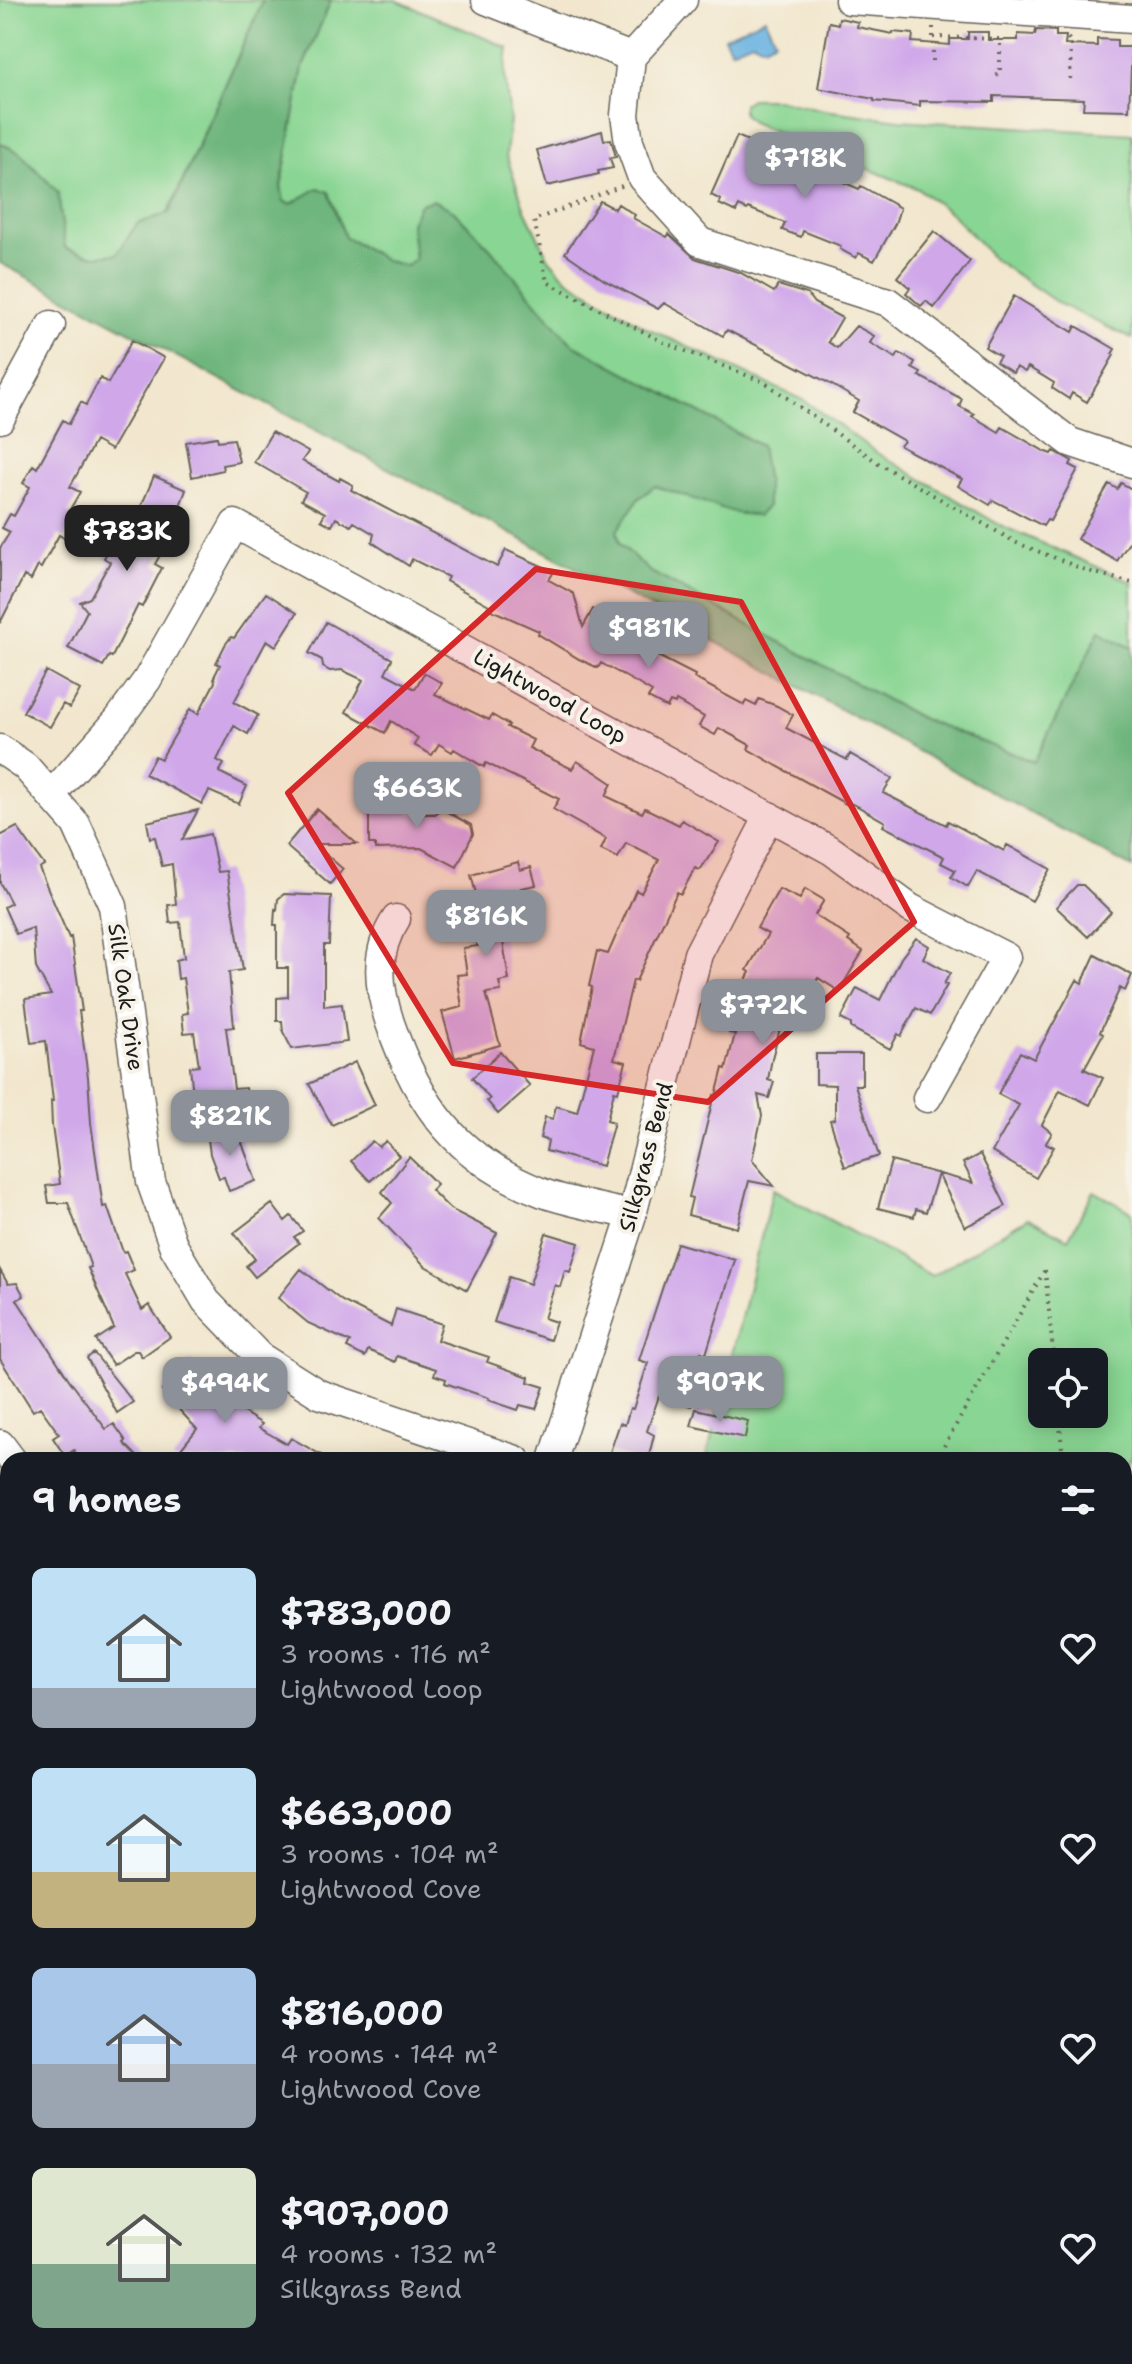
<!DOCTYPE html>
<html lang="en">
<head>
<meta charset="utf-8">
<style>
	:root { --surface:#171b24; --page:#20242c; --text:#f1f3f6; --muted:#9ea1a6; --accent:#8c9099 }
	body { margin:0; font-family:"Shantell Sans",sans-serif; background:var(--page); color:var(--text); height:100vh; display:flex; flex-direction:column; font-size:30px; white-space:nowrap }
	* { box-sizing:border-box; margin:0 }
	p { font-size:26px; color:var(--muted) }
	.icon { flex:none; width:44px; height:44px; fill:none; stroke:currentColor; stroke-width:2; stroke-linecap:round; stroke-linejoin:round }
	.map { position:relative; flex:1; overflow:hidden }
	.sheet { position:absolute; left:0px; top:1452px; width:1132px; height:912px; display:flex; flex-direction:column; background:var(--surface); border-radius:24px 24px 0 0; box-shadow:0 4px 20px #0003 }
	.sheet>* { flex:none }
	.fabs { position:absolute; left:1028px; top:1348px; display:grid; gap:16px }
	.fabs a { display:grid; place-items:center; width:80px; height:80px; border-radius:12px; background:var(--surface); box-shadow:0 4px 20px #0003; font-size:40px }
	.price { position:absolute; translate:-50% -68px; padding:0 18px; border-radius:16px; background:var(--accent); color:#fff; font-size:26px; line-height:52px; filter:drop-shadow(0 2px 4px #0008) }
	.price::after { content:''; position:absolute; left:50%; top:48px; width:24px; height:18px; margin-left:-12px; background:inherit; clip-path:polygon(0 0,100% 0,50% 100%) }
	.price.on { background:#222; color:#fff }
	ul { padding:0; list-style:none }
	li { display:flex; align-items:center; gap:24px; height:200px; padding:0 32px }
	li span { display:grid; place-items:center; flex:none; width:224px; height:160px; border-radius:12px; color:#555 }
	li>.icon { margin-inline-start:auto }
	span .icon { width:96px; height:96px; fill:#fffc; stroke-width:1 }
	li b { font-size:34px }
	h2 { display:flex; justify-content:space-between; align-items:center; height:96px; padding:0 32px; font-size:34px }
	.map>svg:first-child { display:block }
	.green { fill:#89d593; stroke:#527858; stroke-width:2; fill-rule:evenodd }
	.forest { fill:#6eb67d; stroke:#45694c; stroke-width:2 }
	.water { fill:#6ab2e1; stroke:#43677e; stroke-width:2 }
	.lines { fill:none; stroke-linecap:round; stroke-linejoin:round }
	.stream { stroke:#6ab2e1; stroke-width:6 }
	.building { fill:#d0a8ea }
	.minor-casing { stroke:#67635a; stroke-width:31 }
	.path { stroke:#67635a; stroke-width:4; stroke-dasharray:2 6; stroke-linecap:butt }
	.minor { stroke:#fff; stroke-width:28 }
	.marked { fill:#d62828; fill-opacity:0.2; stroke:#d62828; stroke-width:6; stroke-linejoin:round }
	.labels { text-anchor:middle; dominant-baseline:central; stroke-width:8; stroke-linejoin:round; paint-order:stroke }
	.street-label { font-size:22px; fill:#1c1c1c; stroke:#f7f3e8 }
</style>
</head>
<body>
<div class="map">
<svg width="1132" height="2364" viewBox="0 0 1132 2364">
	<rect width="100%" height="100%" fill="#f7f3e8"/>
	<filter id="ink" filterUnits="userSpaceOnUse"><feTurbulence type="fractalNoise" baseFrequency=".0125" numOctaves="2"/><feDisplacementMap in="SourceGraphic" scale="16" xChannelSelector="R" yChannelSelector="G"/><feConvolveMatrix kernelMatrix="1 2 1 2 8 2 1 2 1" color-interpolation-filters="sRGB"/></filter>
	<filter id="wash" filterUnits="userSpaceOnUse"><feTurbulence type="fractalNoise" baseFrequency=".006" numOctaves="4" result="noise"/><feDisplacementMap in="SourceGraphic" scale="32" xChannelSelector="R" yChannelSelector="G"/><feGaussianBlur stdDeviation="1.8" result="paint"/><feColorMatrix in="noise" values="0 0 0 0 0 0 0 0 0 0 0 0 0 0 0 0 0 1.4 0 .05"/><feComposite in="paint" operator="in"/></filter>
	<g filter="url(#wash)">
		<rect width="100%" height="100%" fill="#f2e7ce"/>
		<path class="green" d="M 0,0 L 263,0 L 168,213 L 137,224 L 117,255 L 94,256 L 65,248 L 60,224 L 19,152 L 0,143 Z
			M 331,0 L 396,0 L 508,48 L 505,75 L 510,120 L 506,155 L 525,210 L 549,259 L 567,279 L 649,329 L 805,401 L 877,453 L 1000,525 L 1132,582 L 1132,647 L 1100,630 L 1035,762 L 922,719 L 649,571 L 620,544 L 616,530 L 639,498 L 655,486 L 683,494 L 767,505 L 761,446 L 571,343 L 529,296 L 411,223 L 415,259 L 406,266 L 387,261 L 345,237 L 328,192 L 318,188 L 291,204 L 284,202 L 281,186 L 303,67 Z
			M 751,99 L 776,99 L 824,110 L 899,120 L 1132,134 L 1132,339 L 1059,304 L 994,259 L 952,214 L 918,189 L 751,122 L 743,114 L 743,104 Z
			M 773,1189 L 932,1276 L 1028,1218 L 1068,1239 L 1094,1191 L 1132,1212 L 1132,1456 L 1124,1471 L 1124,1460 L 706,1460 ZM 1042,1362 L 1094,1362 L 1094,1414 L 1042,1414 Z
			M 1124,1525 L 1132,1529 L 1132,1679 L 1124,1689 Z
			M 8,1984 L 8,2312 L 0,2308 L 0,1999 Z
			M 89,2356 L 635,2356 L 633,2364 L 104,2364 Z"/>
		<path class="forest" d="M 263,0 L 331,0 L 303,67 L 281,186 L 284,202 L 291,204 L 318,188 L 329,192 L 345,237 L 387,261 L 406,266 L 415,259 L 411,223 L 420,204 L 433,200 L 453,210 L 489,247 L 571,343 L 761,446 L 767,483 L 767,506 L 758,516 L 736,513 L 655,486 L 639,498 L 617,531 L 620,544 L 649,571 L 922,719 L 1034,762 L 1100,630 L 1132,647 L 1132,868 L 759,665 L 0,263 L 0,143 L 19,152 L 58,192 L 65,248 L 94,256 L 117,254 L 137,224 L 169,213 Z
			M 0,2308 L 8,2312 L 8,2356 L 89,2356 L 104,2364 L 0,2364 Z"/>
		<path class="water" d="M 765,18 L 775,40 L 764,46 L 752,41 L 731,50 L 724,37 Z"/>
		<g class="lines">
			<path class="stream" d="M 362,2364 L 374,2356
				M 728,2364 L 728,2356"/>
		</g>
		<g id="blocks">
			<path class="building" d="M 839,18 L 858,22 L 857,27 L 893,34 L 893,32 L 913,34 L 912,42 L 950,45 L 950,39 L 968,39 L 968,32 L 988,32 L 988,40 L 1018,40 L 1018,34 L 1035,35 L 1036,30 L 1056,31 L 1056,36 L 1066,36 L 1065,45 L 1097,46 L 1097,39 L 1117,40 L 1117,47 L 1132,47 L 1129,110 L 1083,109 L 1084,99 L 994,96 L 994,102 L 920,101 L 920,106 L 874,101 L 874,99 L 818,88 L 829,22 L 838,24 Z
				M 602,131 L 604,140 L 611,139 L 616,157 L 610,158 L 613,168 L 598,171 L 599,174 L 547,186 L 537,150 Z
				M 737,136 L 859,189 L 861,186 L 900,208 L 895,224 L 874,261 L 859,253 L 856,258 L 840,249 L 841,246 L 803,231 L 801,237 L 782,230 L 785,223 L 748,208 L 747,210 L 739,206 L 736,212 L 719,204 L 721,200 L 711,195 Z
				M 600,201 L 615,209 L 618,204 L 635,215 L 633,218 L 667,237 L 669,234 L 695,258 L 741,273 L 774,292 L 778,285 L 807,294 L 814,303 L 842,318 L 828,342 L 837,348 L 856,326 L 874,336 L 870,343 L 896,358 L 899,353 L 915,362 L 912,368 L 921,373 L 919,376 L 962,399 L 959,406 L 974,414 L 972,416 L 999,432 L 1002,427 L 1044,451 L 1052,454 L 1054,451 L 1072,461 L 1070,465 L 1078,469 L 1050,521 L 1047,520 L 1043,526 L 993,500 L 990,505 L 958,486 L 962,479 L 900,446 L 904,441 L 853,412 L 859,401 L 827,382 L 727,330 L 723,336 L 664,303 L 658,309 L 604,280 L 565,253 Z
				M 934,231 L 970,261 L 934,308 L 926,301 L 921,306 L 906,293 L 910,288 L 897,277 Z
				M 1014,296 L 1073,332 L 1076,326 L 1115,349 L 1112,354 L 1114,355 L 1087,402 L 1072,393 L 1069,399 L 1052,388 L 1054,383 L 1028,367 L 1025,372 L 1016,367 L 1013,373 L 996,362 L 1000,356 L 985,347 Z
				M 132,340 L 164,358 L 111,450 L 95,441 L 70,487 L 80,492 L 68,513 L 76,518 L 64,538 L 59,535 L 41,568 L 38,566 L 31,580 L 24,576 L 0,623 L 0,548 L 10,532 L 2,528 L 10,514 L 14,516 L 30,487 L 23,483 L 33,465 L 37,468 L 63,420 L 69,424 L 81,402 L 86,405 L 100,378 L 108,383 Z
				M 272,432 L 308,452 L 302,461 L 339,481 L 340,478 L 353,485 L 351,490 L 497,567 L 506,550 L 544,567 L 553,573 L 549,580 L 574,594 L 583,627 L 593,609 L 639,634 L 642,633 L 652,638 L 646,650 L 695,675 L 694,678 L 744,705 L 746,701 L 756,706 L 759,699 L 777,706 L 793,715 L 786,728 L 847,760 L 850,754 L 892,778 L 883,793 L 946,825 L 948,821 L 1004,851 L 1007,845 L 1050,869 L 1032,901 L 977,871 L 968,887 L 951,877 L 955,870 L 941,863 L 944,857 L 883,826 L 885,822 L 857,806 L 847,802 L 846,804 L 777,766 L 748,749 L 750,745 L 719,728 L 715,735 L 699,726 L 704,717 L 676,701 L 675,704 L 670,702 L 667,708 L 648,698 L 652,692 L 637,683 L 601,663 L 598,668 L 579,659 L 538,634 L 539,631 L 487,608 L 489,605 L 446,581 L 448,577 L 412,559 L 409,566 L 372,542 L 374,534 L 354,522 L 351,526 L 336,518 L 332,526 L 321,520 L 325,513 L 301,500 L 306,492 L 254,462 Z
				M 217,437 L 218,441 L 234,439 L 239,462 L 222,465 L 223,470 L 192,477 L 186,442 Z
				M 154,476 L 186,490 L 178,511 L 175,510 L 164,537 L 167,539 L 164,548 L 155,564 L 162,568 L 142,607 L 138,605 L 112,657 L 109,656 L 103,666 L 68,648 L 87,611 L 80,602 L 90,598 L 110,562 L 104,558 L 117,536 L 109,532 L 120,513 L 135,521 Z
				M 1121,483 L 1132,489 L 1132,538 L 1117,561 L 1077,539 L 1109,484 L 1117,489 Z
				M 266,593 L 297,613 L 276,646 L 267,640 L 234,702 L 258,715 L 248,734 L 234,726 L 217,760 L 224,764 L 219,772 L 247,786 L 239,804 L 209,791 L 202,804 L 145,774 L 155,756 L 161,759 L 190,709 L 198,714 L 215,682 L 214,677 L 220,665 L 216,663 L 225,645 L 231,637 L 234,638 Z
				M 326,622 L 392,659 L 385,673 L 415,689 L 424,673 L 442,683 L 435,694 L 489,720 L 492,715 L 509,725 L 507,727 L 533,740 L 529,748 L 572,769 L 577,761 L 594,771 L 612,783 L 606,796 L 642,813 L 645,808 L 679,825 L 682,820 L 719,842 L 700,870 L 695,868 L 681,894 L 677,892 L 636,981 L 633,980 L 614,1059 L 626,1062 L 618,1092 L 614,1091 L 607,1120 L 614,1122 L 602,1166 L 546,1151 L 548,1141 L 540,1138 L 545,1117 L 553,1119 L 556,1106 L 577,1112 L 594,1046 L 581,1042 L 592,987 L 589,986 L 597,951 L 608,954 L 636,890 L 641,893 L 659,860 L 626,843 L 618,858 L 601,850 L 606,839 L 553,809 L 559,799 L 486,763 L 484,767 L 454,749 L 452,752 L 439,744 L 432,755 L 414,745 L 418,738 L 391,721 L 385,733 L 346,712 L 363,680 L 342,670 L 330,671 L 323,667 L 322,660 L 309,653 Z
				M 46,671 L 80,690 L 70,708 L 63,704 L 50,727 L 23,712 Z
				M 376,793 L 382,797 L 399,797 L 399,805 L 410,805 L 410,814 L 435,814 L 442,809 L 471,825 L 473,834 L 457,867 L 421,848 L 375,849 L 375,844 L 369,844 L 369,802 Z
				M 317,809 L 357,844 L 314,844 L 343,869 L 330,884 L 286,846 Z
				M 198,810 L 182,840 L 210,834 L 218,872 L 227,871 L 243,970 L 229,972 L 234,1027 L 226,1028 L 234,1089 L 246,1088 L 248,1103 L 205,1113 L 195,1113 L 190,1067 L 199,1066 L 194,1032 L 184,1033 L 182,1014 L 188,1013 L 183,978 L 178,979 L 176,960 L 184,958 L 180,922 L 170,923 L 168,905 L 176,904 L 172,864 L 162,866 L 155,837 L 150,838 L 147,822 Z
				M 17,827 L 44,865 L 39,868 L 69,938 L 71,937 L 82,1011 L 79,1011 L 88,1077 L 91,1123 L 103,1207 L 107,1206 L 123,1252 L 126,1251 L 134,1270 L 125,1274 L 142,1310 L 149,1305 L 170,1337 L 142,1357 L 138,1351 L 134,1351 L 113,1365 L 96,1340 L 114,1328 L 88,1268 L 91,1267 L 68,1203 L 49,1203 L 46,1186 L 60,1184 L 52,1126 L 51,1101 L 53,1101 L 46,1041 L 31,1043 L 25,999 L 51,995 L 36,968 L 33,928 L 16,934 L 4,907 L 11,903 L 0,883 L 0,836 Z
				M 518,862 L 520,870 L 531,867 L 536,885 L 521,888 L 527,908 L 499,916 L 509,980 L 499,982 L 501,991 L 486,993 L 500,1045 L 455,1058 L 442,1012 L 462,1007 L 457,975 L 467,974 L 463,948 L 478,946 L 468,908 L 479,905 L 471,875 Z
				M 1077,885 L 1083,885 L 1111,912 L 1088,937 L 1056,907 Z
				M 779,889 L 800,899 L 805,889 L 824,900 L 815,915 L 850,938 L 848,941 L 863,951 L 839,991 L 818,978 L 803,1004 L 793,998 L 784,1014 L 772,1058 L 768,1080 L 774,1082 L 769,1098 L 758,1095 L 762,1116 L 752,1160 L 774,1186 L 749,1181 L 737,1228 L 688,1215 L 692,1198 L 689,1197 L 714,1095 L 716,1096 L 723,1068 L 726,1069 L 735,1034 L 729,1033 L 740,991 L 750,972 L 747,970 L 768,934 L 757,928 Z
				M 284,894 L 331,896 L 329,945 L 324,945 L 324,1006 L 342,1004 L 347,1042 L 292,1049 L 283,1032 L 282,1021 L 277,1021 L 277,998 L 288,997 L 288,968 L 277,968 L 277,925 L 274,925 L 275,909 L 277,910 L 278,899 Z
				M 916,938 L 929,946 L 923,958 L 950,973 L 944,984 L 947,985 L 930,1015 L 916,1008 L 901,1036 L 898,1034 L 890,1049 L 851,1028 L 851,1024 L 841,1019 L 857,988 L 880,1000 L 901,958 Z
				M 1095,955 L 1132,975 L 1125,991 L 1120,988 L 1100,1032 L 1103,1034 L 1084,1069 L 1103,1078 L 1090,1105 L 1060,1090 L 1042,1125 L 1052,1133 L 1046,1143 L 1054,1147 L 1036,1178 L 992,1152 L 1019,1105 L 998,1094 L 1020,1052 L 1034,1059 L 1077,980 L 1082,983 Z
				M 500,1052 L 530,1086 L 498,1114 L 487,1101 L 490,1099 L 472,1078 Z
				M 816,1054 L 862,1054 L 862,1085 L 855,1085 L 879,1156 L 845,1167 L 830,1120 L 835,1119 L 835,1085 L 816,1084 Z
				M 355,1062 L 375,1105 L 332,1125 L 309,1084 Z
				M 237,1129 L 256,1181 L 229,1191 L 224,1177 L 219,1178 L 210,1154 L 207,1132 Z
				M 372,1141 L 379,1147 L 386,1141 L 399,1156 L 370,1181 L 351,1161 Z
				M 980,1154 L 1006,1206 L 981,1219 L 965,1227 L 938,1174 L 926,1212 L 916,1209 L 914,1217 L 878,1208 L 891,1161 L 973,1183 L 963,1163 Z
				M 409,1157 L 437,1184 L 431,1190 L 450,1209 L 497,1233 L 467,1290 L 425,1266 L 379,1218 L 392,1203 L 382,1192 Z
				M 272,1204 L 285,1221 L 291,1216 L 303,1231 L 294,1237 L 299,1243 L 255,1277 L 246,1266 L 255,1259 L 234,1233 Z
				M 546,1233 L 579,1243 L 570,1272 L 565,1270 L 560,1287 L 555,1285 L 544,1318 L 556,1322 L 550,1340 L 494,1322 L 509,1277 L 530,1284 Z
				M 677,1243 L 735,1260 L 706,1354 L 701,1352 L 690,1382 L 699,1385 L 691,1406 L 659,1396 L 647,1431 L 654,1435 L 648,1460 L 636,1460 L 610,1452 L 620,1423 L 625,1425 L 630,1408 L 633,1409 L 648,1363 L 639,1360 Z
				M 301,1269 L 342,1301 L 391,1326 L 396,1309 L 442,1324 L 437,1340 L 489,1357 L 487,1362 L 529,1377 L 528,1382 L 544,1387 L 536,1409 L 520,1405 L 518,1410 L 488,1400 L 489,1398 L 445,1383 L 446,1379 L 434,1375 L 436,1369 L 397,1356 L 395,1362 L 368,1350 L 365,1357 L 347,1348 L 350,1342 L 308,1323 L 278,1298 Z
				M 0,1270 L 8,1284 L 17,1283 L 24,1296 L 17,1300 L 70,1381 L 106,1429 L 114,1424 L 126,1441 L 124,1443 L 141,1460 L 81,1460 L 74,1450 L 65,1456 L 53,1438 L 59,1434 L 40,1407 L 33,1411 L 0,1359 Z
				M 94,1353 L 133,1402 L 117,1413 L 87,1358 Z
				M 191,1361 L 217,1388 L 238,1402 L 235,1407 L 262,1424 L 259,1428 L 287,1444 L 291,1438 L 330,1460 L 172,1460 L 197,1429 L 162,1391 Z
				M 696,1409 L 748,1421 L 745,1438 L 691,1426 Z"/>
		</g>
	</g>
	<g filter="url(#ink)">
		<use href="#blocks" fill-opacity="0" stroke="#67635a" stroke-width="2"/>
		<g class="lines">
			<g class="minor-casing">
				<path id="minor" d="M 486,0 L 631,57
					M 683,0 L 631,57 L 625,115 L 629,142 L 642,178 L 700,242 L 888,302 L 1070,442 L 1132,463
					M 849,0 L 1132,19
					M 0,419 L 51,325
					M 0,749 L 25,766 L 76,824 L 113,906 L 151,1182 L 174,1247 L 206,1301 L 259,1356 L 319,1394 L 516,1460
					M 52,794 L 118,720 L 147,680 L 235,524 L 832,851 L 910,908 L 1006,957 L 927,1098
					M 396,919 C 374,952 378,987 390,1023 C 418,1106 459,1161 543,1193 C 571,1203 603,1208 632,1215
					M 0,1444 L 12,1460
					M 553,1460 L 632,1215 L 698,954 L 769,816
					M 1124,1742 L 1132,1727
					M 0,1802 L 8,1807
					M 1124,2205 L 1132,2198
					M 1124,2231 L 1132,2238"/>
			</g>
			<path class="path" d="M 933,37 L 1000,39 L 1000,74 L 993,77
				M 1068,38 L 1071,42 L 1070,83
				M 933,61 L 933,26
				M 622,186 L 534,220 L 547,282 L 663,342 L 766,383 L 881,465 L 1017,543 L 1088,571 L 1132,583
				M 1045,1270 L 1054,1362
				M 1059,1414 L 1063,1460
				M 936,1460 L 1045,1270
				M 467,2356 L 468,2364
				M 799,2356 L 804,2364
				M 653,2364 L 655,2356"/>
			<use href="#minor" class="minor"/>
		</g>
	</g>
	<path class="marked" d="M 536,569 L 741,602 L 914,922 L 708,1102 L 453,1063 L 288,793 Z"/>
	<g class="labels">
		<g class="street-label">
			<text transform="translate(550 696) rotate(29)">Lightwood Loop</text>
			<text transform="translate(126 997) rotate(82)">Silk Oak Drive</text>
			<text transform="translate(646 1157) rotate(-75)">Silkgrass Bend</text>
		</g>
	</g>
</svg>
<div class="fabs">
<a><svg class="icon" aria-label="locate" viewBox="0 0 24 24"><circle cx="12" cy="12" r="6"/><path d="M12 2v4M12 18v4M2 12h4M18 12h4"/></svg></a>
</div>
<b class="price" style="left:805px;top:200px">$718K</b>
<b class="price on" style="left:127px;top:573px">$783K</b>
<b class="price" style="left:649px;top:670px">$981K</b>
<b class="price" style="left:417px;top:830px">$663K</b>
<b class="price" style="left:486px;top:958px">$816K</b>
<b class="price" style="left:763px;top:1047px">$772K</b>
<b class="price" style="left:230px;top:1158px">$821K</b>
<b class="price" style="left:720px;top:1424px">$907K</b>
<b class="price" style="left:225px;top:1425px">$494K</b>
<section class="sheet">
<h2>9 homes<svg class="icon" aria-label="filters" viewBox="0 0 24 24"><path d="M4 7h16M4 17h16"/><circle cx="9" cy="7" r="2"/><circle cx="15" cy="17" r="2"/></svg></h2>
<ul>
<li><span style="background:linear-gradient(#bfe0f5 75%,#9aa5b1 0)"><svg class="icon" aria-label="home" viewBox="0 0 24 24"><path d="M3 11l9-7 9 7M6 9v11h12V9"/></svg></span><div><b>$783,000</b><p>3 rooms · 116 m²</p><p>Lightwood Loop</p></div><svg class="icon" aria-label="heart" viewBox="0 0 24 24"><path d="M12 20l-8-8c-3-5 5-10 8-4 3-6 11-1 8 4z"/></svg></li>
<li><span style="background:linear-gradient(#bfe0f5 65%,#c2b280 0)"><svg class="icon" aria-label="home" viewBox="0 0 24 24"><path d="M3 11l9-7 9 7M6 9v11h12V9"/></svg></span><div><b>$663,000</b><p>3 rooms · 104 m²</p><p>Lightwood Cove</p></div><svg class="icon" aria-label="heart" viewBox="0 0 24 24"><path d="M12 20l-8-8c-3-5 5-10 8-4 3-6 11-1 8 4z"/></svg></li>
<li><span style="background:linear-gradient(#a9c7e8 60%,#9aa5b1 0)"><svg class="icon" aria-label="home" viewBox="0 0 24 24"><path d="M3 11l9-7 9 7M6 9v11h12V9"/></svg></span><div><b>$816,000</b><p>4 rooms · 144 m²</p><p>Lightwood Cove</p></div><svg class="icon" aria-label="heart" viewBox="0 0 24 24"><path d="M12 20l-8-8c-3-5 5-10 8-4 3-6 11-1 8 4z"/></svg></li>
<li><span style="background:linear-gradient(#dfe7d0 60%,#7fa58c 0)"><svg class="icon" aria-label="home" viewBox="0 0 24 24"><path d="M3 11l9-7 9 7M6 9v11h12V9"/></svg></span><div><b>$907,000</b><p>4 rooms · 132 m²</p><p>Silkgrass Bend</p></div><svg class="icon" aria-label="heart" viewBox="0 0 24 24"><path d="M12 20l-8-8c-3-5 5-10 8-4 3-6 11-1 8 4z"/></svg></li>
</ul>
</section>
</div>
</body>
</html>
